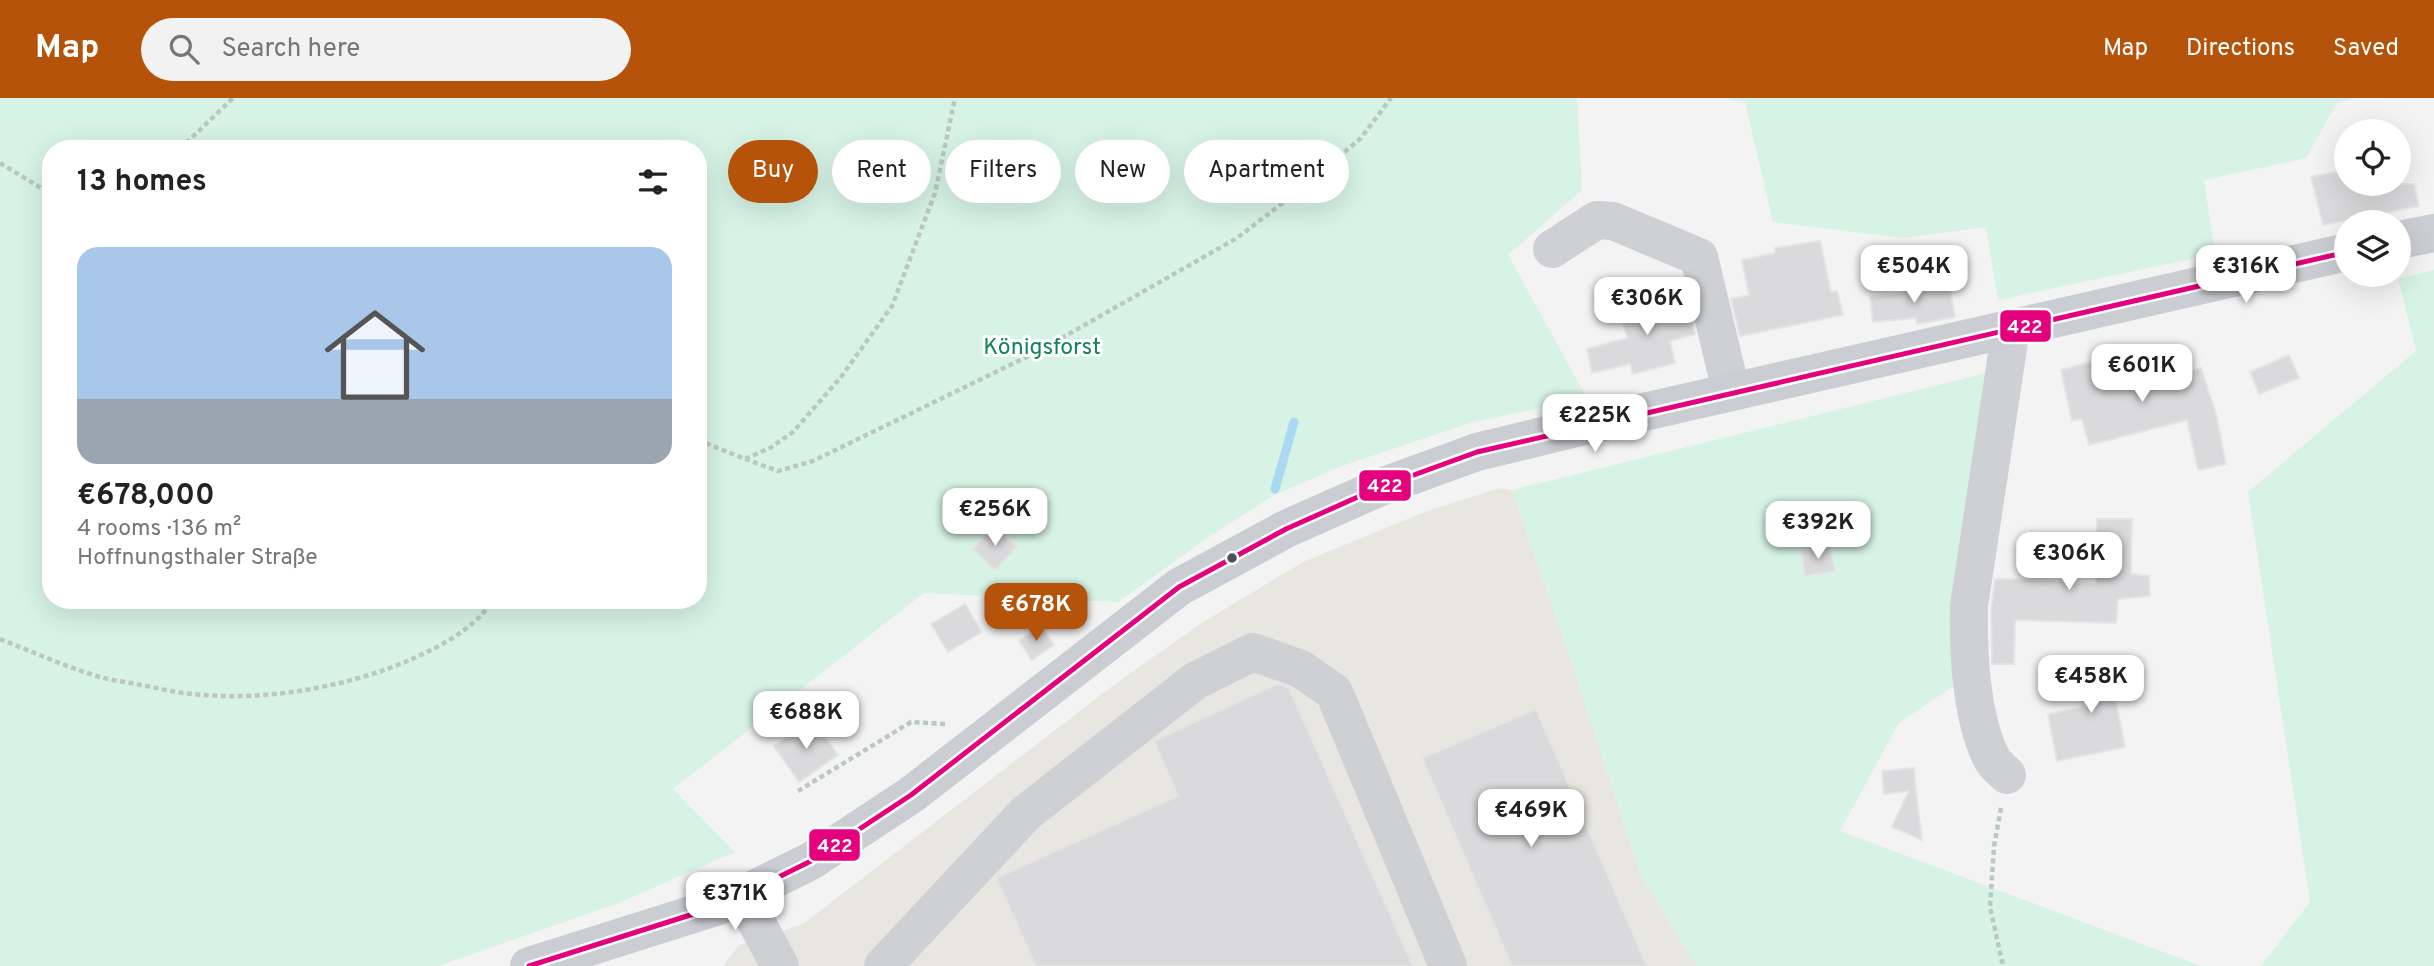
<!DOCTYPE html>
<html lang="en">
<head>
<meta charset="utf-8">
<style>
	:root { --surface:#fff; --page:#f2f2f2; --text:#222; --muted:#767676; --accent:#b45309 }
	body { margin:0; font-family:Overpass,sans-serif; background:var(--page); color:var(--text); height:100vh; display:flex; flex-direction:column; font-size:26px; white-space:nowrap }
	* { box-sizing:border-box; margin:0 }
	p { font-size:23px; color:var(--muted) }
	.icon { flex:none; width:38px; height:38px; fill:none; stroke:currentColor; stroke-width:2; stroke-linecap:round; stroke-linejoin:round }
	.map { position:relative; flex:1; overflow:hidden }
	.sheet { position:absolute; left:42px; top:42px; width:665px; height:469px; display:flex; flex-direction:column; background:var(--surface); border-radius:28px; box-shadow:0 7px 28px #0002 }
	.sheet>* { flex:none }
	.hud { position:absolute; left:728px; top:42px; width:665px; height:63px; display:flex; gap:14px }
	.buttons { position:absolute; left:2334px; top:21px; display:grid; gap:14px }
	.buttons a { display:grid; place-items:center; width:77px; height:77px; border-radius:50%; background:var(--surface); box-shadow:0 7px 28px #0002; font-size:35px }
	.price { position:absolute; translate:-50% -60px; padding:0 16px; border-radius:14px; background:#fff; color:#222; font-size:23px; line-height:46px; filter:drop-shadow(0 2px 4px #0008) }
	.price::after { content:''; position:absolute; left:50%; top:42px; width:21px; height:16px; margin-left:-10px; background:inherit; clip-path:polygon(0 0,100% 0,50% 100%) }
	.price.active { background:var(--accent); color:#fff }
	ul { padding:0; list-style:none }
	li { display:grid; align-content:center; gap:14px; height:371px; padding:0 35px }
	li span { display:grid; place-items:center; height:217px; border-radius:21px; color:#555 }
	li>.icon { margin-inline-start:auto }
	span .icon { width:126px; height:126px; fill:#fffc; stroke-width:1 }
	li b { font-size:30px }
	h2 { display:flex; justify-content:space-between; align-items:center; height:84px; padding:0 35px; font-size:30px }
	.tag { padding:0 24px; border-radius:32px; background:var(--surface); box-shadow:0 7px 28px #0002; font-size:24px; line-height:63px }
	.tag.active { background:var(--accent); color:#fff }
	header { display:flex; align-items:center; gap:42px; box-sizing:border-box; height:98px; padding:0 35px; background:var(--accent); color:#fff }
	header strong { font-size:33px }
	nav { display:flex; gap:38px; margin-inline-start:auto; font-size:24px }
	.search { width:490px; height:63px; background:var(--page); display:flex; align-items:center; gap:18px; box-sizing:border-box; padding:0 24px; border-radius:38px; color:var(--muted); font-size:26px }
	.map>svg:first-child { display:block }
	.commercial { fill:#e7e6e1 }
	.green { fill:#d6f3e5; fill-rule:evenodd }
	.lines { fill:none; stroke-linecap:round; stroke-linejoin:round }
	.stream { stroke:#a9d9f3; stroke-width:9 }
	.building { fill:#dadadc; stroke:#e4e4e5; stroke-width:2 }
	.path { stroke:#bbc7c5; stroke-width:4.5; stroke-dasharray:5 3.5; stroke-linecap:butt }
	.minor { stroke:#ced0d4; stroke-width:38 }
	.major { stroke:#cacdd1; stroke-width:38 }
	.bus-1-casing { stroke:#fff; stroke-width:10 }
	.bus-1 { stroke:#e5007d; stroke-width:5 }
	.bus-dot { fill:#485161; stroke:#fff; stroke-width:2.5 }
	.labels { text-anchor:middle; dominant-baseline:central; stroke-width:6; stroke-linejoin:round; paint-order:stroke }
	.park-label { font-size:23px; fill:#11845a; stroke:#fff }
	.line-badge { stroke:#fff; stroke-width:2.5 }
	.badge-label { font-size:19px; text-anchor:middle; font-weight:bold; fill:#fff }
</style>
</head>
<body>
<header>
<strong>Map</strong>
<div class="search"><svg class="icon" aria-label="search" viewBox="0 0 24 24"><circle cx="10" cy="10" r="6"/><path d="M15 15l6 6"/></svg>Search here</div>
<nav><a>Map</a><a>Directions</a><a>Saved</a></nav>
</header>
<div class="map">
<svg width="2434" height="868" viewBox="0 0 2434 868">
	<rect width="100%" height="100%" fill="#f3f3f3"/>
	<path class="commercial" d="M 1500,390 L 1512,392 L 1566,547 L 1641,777 L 1697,868 L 723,868 L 739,847 L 803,826 L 1115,586 L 1200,526 L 1303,464 L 1427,413 Z"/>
	<path class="green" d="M 0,0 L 1577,0 L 1582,92 L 1508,157 L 1587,300 L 1470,325 L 1339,369 L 1272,398 L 1203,443 L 1118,504 L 924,495 L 673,691 L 735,754 L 616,806 L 438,868 L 0,868 ZM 51,51 L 698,51 L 698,502 L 51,502 Z
		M 1726,0 L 2357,0 L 2337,5 L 2306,60 L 2204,82 L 2215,156 L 1998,202 L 1986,129 L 1903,140 L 1773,124 L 1745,4 Z
		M 2434,172 L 2434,868 L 2261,868 L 2310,804 L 2248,394 L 2416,253 L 2398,181 Z
		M 1991,274 L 1961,583 L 1899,625 L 1840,733 L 2201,868 L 1697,868 L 1641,777 L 1566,547 L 1512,392 Z"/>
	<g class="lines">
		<path class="stream" d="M 1275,391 L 1294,324"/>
	</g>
	<path class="building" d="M 2347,72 L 2347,86 L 2414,86 L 2419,108 L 2323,127 L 2311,79 Z
		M 1820,143 L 1831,194 L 1837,193 L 1843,217 L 1740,238 L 1731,201 L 1749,197 L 1742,162 L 1775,155 L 1775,150 Z
		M 1949,186 L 1955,219 L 1917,226 L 1916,220 L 1873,224 L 1870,198 L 1901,195 Z
		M 1685,194 L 1695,236 L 1670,243 L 1675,265 L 1633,276 L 1630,266 L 1592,275 L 1587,251 L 1627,240 L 1622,221 L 1647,215 L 1644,205 Z
		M 2136,252 L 2149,287 L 2201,270 L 2216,316 L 2226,366 L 2198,372 L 2187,322 L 2089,347 L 2082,321 L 2072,323 L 2061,272 Z
		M 2289,257 L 2299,280 L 2259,296 L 2250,274 Z
		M 2097,421 L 2132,421 L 2131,476 L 2149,478 L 2150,498 L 2118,501 L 2116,525 L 2015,522 L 2014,566 L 1992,566 L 1991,510 L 1995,481 L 2048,482 L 2096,486 Z
		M 994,428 L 1017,449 L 995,472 L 973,451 Z
		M 1830,448 L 1835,473 L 1805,478 L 1801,453 Z
		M 965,506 L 982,534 L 948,554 L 931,526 Z
		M 1041,528 L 1054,547 L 1032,562 L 1019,543 Z
		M 2119,560 L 2124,586 L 2113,589 L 2125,649 L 2057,663 L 2048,616 L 2088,608 L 2080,568 Z
		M 1277,586 L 1289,590 L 1413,868 L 1036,868 L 996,780 L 1178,698 L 1154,643 Z
		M 1536,611 L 1647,868 L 1512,868 L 1422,660 Z
		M 813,622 L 838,657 L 799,684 L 774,648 Z
		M 1914,670 L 1916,693 L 1922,742 L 1892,729 L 1909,693 L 1884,696 L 1882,673 Z"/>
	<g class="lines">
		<path class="path" d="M 180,51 L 233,0
			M 0,65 L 51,96
			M 698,342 L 745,361 L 770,350 L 793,334 L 841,279 L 892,208 L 935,95 L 955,0
			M 745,361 L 778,373 L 813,363 L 1039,253 L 1237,140 L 1296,95 L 1361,40 L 1391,0
			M 0,541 C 33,554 66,569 100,579 C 113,583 128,584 141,587 C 159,590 176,595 194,596 C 263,604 349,589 412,561 C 443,547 474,531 493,502
			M 798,693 L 911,624 L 946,626
			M 2001,710 L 1994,748 L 1990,809 L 2003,868"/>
		<path class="minor" d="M 1552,151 L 1597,122 L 1613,123 L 1699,159 L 1731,293
			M 2007,677 C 2002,672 1995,667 1992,661 C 1971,621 1968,552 1969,508 L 2011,230
			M 742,797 L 780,868
			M 883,868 L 1026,715 L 1195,583 L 1253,554 L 1301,571 L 1334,594 L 1448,868"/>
		<path class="major" d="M 2399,142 L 2434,135
			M 529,868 L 722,807 L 811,763 L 911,697 L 1179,489 L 1286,431 L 1378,390 L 1477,354 L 1609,322 L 2347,154"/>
		<g class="bus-1-casing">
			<path id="bus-1" d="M 529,868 L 722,807 L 811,763 L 911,697 L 1179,489 L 1286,431 L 1378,390 L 1477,354 L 2347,154"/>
		</g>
		<use href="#bus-1" class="bus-1"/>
	</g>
	<circle class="bus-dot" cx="1232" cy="460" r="6"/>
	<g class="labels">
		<g class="park-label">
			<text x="1042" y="250">Königsforst</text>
		</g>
	</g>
	<g class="line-badge">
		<rect x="1999" y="211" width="53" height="34" rx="7" fill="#e5007d"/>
		<rect x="1358" y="371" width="54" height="33" rx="7" fill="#e5007d"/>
		<rect x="808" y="730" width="53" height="34" rx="7" fill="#e5007d"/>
	</g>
	<g class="badge-label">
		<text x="2025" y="235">422</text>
		<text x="1385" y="394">422</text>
		<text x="835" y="754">422</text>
	</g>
</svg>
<div class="buttons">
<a><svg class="icon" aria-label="locate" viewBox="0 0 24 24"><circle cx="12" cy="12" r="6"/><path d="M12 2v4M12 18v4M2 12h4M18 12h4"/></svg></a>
<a><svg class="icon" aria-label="layers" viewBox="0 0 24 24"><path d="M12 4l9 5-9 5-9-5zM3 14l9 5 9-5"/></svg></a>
</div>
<b class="price" style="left:1914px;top:207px">€504K</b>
<b class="price" style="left:2246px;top:207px">€316K</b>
<b class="price" style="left:1647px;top:239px">€306K</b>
<b class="price" style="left:2142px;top:306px">€601K</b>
<b class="price" style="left:1595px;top:356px">€225K</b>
<b class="price" style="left:995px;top:450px">€256K</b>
<b class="price" style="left:1818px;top:463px">€392K</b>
<b class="price" style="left:2069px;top:494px">€306K</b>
<b class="price active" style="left:1036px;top:545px">€678K</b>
<b class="price" style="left:2091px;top:617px">€458K</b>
<b class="price" style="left:806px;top:653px">€688K</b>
<b class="price" style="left:1531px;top:751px">€469K</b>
<b class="price" style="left:735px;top:834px">€371K</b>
<div class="hud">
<a class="tag active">Buy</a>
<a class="tag">Rent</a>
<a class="tag">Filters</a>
<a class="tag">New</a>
<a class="tag">Apartment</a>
</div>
<section class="sheet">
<h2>13 homes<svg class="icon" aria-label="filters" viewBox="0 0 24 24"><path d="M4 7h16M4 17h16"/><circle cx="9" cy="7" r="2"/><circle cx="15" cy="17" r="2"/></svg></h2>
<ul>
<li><span style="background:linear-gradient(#a9c7e8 70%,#9aa5b1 0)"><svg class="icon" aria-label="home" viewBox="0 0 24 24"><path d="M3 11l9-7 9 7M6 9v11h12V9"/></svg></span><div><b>€678,000</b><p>4 rooms · 136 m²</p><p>Hoffnungsthaler Straße</p></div></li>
</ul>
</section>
</div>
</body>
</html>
